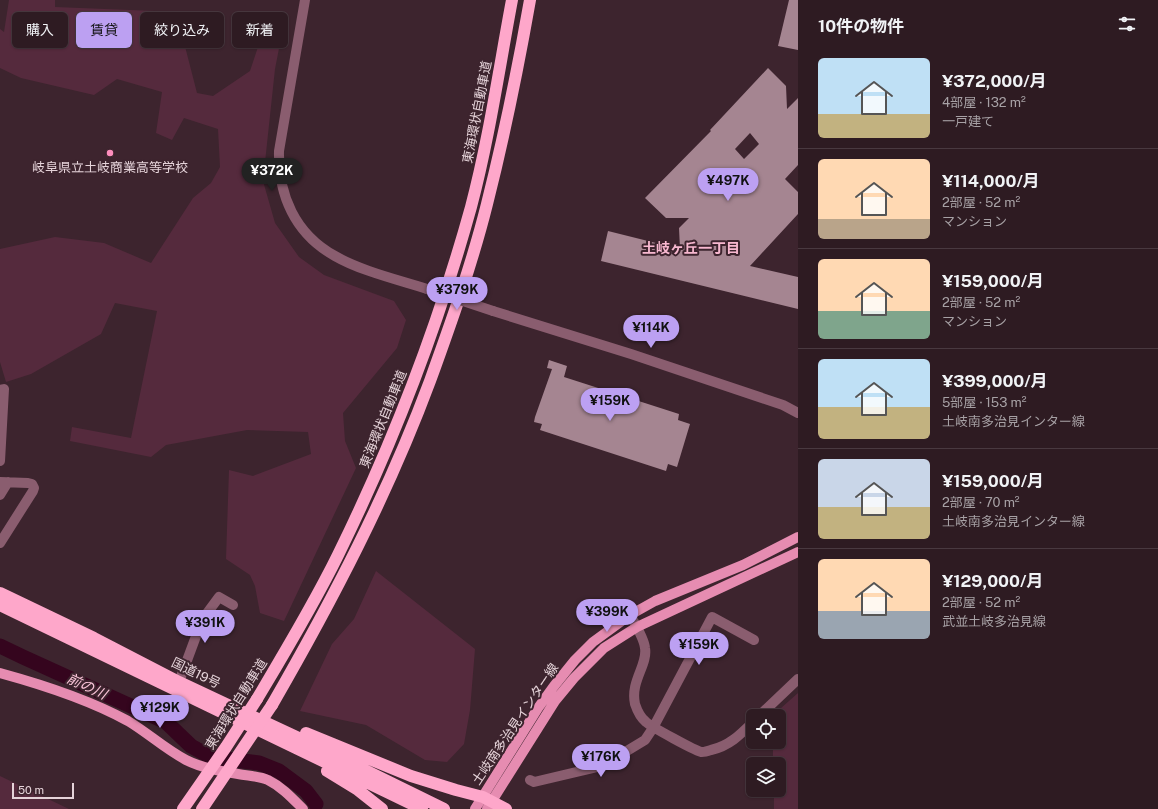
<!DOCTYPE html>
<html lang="ja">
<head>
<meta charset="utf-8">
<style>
	:root { --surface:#2e1b22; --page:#36242a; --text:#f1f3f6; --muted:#a7a1a5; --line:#493940; --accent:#bca0f2 }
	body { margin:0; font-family:"Public Sans","Noto Sans JP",sans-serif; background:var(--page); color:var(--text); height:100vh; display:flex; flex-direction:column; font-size:15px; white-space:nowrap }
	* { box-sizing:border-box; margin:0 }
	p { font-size:13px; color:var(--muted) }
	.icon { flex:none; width:22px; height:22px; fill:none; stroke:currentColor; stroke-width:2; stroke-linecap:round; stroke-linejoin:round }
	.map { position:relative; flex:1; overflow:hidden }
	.side { display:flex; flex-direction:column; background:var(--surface); width:360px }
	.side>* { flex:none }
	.top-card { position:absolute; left:12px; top:12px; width:380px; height:36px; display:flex; gap:8px }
	.controls { position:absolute; left:746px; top:709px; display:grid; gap:8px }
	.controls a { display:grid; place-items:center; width:40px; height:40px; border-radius:6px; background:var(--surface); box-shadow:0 1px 3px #0004,0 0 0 1px var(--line); font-size:20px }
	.scale { position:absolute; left:12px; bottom:10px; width:62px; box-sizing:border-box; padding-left:4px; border:2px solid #e5d3d9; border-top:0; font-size:11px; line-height:14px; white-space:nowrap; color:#e5d3d9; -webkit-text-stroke:3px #3d242e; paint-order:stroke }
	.price { position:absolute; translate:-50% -34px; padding:0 9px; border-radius:14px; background:var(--accent); color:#111; font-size:13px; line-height:26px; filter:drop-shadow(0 1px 2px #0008) }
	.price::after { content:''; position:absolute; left:50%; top:24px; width:12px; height:9px; margin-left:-6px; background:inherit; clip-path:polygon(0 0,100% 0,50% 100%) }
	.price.current { background:#222; color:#fff }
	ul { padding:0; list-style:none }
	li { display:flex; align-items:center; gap:12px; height:100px; padding:0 20px }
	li+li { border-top:1px solid var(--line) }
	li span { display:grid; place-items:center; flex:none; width:112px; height:80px; border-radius:6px; color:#555 }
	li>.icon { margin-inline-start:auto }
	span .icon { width:48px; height:48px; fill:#fffc; stroke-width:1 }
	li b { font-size:17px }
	h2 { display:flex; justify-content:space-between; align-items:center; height:48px; padding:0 20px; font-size:17px }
	.pill { padding:0 14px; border-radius:6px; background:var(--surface); box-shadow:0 1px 3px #0004,0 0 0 1px var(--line); font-size:14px; line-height:36px }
	.pill.current { background:var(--accent); color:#111 }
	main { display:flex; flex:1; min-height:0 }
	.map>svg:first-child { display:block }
	.green { fill:#552a3d }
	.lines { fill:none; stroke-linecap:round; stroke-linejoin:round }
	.river { stroke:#35051e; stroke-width:15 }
	.building { fill:#a58591; fill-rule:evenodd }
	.minor { stroke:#8a5d6f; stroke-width:10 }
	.major { stroke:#e68cb1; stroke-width:10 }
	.highway { stroke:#fea7ca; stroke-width:12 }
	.minor-bridge { stroke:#8a5d6f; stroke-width:10 }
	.highway-bridge { stroke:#fea7ca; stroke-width:12 }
	.poi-dot { fill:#fe8ebd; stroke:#3d242e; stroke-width:1.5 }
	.labels { text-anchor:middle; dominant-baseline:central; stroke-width:4; stroke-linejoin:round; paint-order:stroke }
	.street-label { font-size:13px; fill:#e5d3d9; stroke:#3d242e }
	.poi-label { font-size:13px; fill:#e5d3d9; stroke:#3d242e }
	.neighbourhood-label { font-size:14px; font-weight:bold; fill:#f8b8d0; stroke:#3d242e }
	.water-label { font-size:14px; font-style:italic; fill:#fbc5d9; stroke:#3d242e }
</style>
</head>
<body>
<main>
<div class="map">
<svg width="798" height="809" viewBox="0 0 798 809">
	<rect width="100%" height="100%" fill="#3d242e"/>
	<path class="green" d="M 9,0 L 55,0 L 55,7 L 155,11 L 179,23 L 197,93 L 213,96 L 250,71 L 266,23 L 283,28 L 275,69 L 263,181 L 275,223 L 299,257 L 324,275 L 394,301 L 406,320 L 397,348 L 343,413 L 345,441 L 356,468 L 284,621 L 260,613 L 255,586 L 250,575 L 226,559 L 229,470 L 253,476 L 311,454 L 308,432 L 247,430 L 166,445 L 151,457 L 70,441 L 72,427 L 131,438 L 157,311 L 115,303 L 101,334 L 31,374 L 6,382 L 0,362 L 0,249 L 55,237 L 104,243 L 151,263 L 193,198 L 211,183 L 220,167 L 218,129 L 184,118 L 172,140 L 156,133 L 162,92 L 117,79 L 94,95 L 21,78 L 0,68 L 0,29 L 4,32 Z
		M 376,571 L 475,649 L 470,710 L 464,744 L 447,762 L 425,760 L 366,725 L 300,711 L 332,644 L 354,619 Z
		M 798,693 L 798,809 L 774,809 L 774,790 L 779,790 L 779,764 L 773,764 L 773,742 L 779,742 L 779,716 L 772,716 Z
		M 0,776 L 69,809 L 0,809 Z"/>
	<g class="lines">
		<path class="river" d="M 0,646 L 23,657 L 166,722 L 191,746 L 211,757 L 259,763 L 279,771 L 306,791 L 316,804"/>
	</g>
	<path class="building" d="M 789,0 L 798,0 L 798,50 L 778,46 Z
		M 768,68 L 786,86 L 787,109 L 798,98 L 798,165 L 785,179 L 798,192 L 798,214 L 750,266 L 798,277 L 798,309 L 601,261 L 608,231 L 680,249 L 679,228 L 689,218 L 666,218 L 645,198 L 711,131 L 710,130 ZM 750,133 L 759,144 L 744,159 L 735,149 Z
		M 549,360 L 567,366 L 564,377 L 679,414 L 678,420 L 690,424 L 677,467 L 668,464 L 666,471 L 540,430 L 542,424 L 534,422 L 535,417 L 552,369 L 547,368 Z"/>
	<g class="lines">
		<path class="minor" d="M 305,0 L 279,151 C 278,195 295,234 335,256 C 361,271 399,280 427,289
			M 493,311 L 631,354 L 783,405 L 798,413
			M 0,390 L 4,389 L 0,461
			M 0,482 L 28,483 L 32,484 L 34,488 L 33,491 L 0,543
			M 0,495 L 8,482
			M 630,615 C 635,624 644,638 645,648 C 648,665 630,681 635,704 C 637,710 641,718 646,722 C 650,726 697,752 702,752 C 705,752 708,751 711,750 C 729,746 740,735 753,722
			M 179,682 L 202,620 L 219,597 L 233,605
			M 759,716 L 798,679
			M 530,780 L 534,782 L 602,766 L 645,740 L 653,728 L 712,617 L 754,640"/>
		<path class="major" d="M 0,673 C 44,685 88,699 128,721 C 148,733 165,749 186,760 C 202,768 220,771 238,774 C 248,776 259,776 268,780 C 282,787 292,798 303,809
			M 475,809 L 538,708 L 554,686 L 575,660 L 593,642 L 630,615 L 655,601 L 743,565 L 798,537
			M 487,809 L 555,701 L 574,678 L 604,648 L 637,627 L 798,552"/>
		<path class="highway" d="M 0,593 L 94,638 L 179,682 L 320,748 L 444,809
			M 0,605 L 422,809
			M 257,699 C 285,652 314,604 338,555 C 393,443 438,326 471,207 C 489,139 499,69 512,0
			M 272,705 C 332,601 388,494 430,381 C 451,323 472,264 487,204 C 504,137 518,68 530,0
			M 306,733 L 411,776 L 456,790 L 483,797 L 506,809
			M 327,771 L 358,790 L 382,809"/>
		<path class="minor-bridge" d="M 427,289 L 493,311"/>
		<path class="highway-bridge" d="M 183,809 L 226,747 L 257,699
			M 202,809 L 272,705"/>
	</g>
	<circle class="poi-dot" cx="110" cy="153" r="4"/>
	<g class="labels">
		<g class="street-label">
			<text transform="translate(477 112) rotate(-79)">東海環状自動車道</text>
			<text transform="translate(383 419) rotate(-68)">東海環状自動車道</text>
			<text transform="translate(196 673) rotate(26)">国道19号</text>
			<text transform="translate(236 704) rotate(-58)">東海環状自動車道</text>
			<text transform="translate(515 724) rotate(-56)">土岐南多治見インター線</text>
		</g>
		<g class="poi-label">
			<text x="110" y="167">岐阜県立土岐商業高等学校</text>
		</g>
		<g class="neighbourhood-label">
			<text x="691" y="248">土岐ヶ丘一丁目</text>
		</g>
		<g class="water-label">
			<text transform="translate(87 686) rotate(25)">前の川</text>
		</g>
	</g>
</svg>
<div class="controls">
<a><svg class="icon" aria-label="locate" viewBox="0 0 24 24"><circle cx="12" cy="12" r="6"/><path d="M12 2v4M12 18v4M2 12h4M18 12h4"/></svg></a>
<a><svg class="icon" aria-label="layers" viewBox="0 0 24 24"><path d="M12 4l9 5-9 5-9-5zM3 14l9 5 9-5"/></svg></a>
</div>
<div class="scale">50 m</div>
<b class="price current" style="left:272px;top:192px">¥372K</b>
<b class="price" style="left:728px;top:202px">¥497K</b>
<b class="price" style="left:457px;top:311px">¥379K</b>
<b class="price" style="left:651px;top:349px">¥114K</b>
<b class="price" style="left:610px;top:422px">¥159K</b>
<b class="price" style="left:607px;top:633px">¥399K</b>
<b class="price" style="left:205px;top:644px">¥391K</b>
<b class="price" style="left:699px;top:666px">¥159K</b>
<b class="price" style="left:160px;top:729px">¥129K</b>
<b class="price" style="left:601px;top:778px">¥176K</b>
<div class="top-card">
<a class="pill">購入</a>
<a class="pill current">賃貸</a>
<a class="pill">絞り込み</a>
<a class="pill">新着</a>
</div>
</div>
<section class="side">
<h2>10件の物件<svg class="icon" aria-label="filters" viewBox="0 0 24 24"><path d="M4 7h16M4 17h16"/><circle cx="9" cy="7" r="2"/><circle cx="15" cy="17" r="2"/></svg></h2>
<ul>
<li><span style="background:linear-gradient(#bfe0f5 70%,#c2b280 0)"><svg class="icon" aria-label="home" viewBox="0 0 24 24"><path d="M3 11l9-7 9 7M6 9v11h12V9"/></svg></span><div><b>¥372,000/月</b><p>4部屋 · 132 m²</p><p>一戸建て</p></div></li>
<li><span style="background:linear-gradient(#ffd9b3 75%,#b9a48a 0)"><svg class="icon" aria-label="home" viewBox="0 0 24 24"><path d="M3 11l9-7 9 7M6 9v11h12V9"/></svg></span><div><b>¥114,000/月</b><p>2部屋 · 52 m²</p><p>マンション</p></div></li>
<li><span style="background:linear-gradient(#ffd9b3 65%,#7fa58c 0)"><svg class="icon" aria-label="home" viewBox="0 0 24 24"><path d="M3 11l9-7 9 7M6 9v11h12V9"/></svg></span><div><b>¥159,000/月</b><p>2部屋 · 52 m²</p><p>マンション</p></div></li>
<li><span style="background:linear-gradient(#bfe0f5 60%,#c2b280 0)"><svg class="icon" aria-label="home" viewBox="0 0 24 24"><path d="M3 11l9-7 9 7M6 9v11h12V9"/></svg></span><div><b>¥399,000/月</b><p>5部屋 · 153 m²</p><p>土岐南多治見インター線</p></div></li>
<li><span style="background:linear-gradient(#c9d6e8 60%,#c2b280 0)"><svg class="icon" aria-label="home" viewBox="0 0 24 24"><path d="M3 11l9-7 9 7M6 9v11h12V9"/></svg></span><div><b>¥159,000/月</b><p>2部屋 · 70 m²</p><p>土岐南多治見インター線</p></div></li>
<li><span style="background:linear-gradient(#ffd9b3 65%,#9aa5b1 0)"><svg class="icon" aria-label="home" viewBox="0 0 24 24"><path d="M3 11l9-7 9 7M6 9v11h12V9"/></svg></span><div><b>¥129,000/月</b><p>2部屋 · 52 m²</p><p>武並土岐多治見線</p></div></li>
</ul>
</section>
</main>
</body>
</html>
